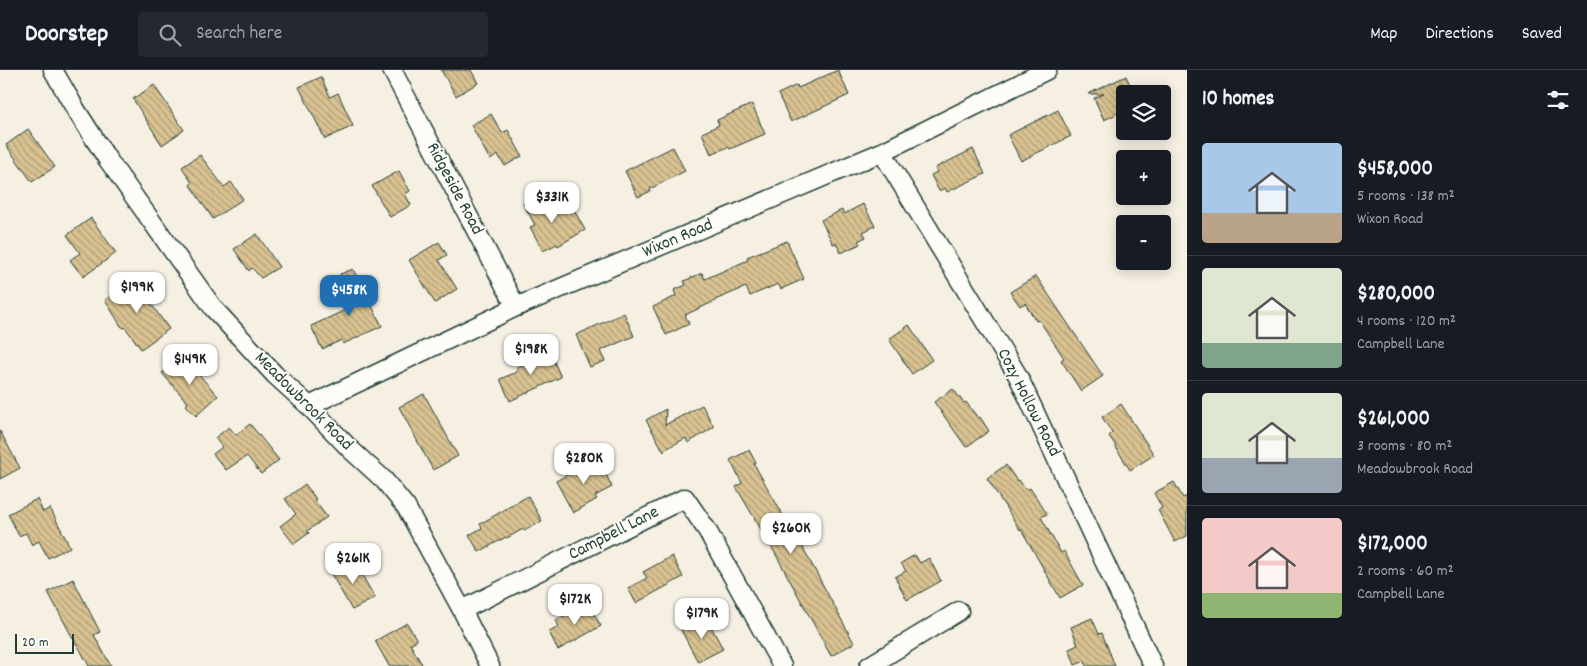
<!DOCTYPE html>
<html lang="en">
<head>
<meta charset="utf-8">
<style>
	:root { --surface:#171b24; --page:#242831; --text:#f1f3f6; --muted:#9ea1a6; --line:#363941; --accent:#1f6fb2 }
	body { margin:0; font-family:Dekko,sans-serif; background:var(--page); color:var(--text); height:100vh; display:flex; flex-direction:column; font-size:19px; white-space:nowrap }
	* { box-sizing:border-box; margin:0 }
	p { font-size:16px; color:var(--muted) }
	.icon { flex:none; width:28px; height:28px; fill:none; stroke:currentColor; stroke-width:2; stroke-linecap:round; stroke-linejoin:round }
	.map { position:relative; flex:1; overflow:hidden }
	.sheet { display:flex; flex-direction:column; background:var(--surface); width:400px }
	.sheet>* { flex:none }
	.tools { position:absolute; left:1116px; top:15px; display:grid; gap:10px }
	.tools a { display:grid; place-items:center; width:55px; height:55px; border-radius:5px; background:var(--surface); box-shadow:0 2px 12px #0003; font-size:25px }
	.scale { position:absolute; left:15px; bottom:12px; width:59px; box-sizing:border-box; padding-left:5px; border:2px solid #1f3d34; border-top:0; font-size:14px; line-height:18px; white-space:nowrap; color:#1f3d34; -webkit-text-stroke:4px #fdfcf7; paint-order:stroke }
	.price { position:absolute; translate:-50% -42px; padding:0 11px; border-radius:10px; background:#fff; color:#222; font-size:16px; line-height:32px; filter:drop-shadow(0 1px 2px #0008) }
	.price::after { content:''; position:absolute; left:50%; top:30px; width:15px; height:11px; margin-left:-8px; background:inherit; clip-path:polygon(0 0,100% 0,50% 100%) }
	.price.selected { background:var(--accent); color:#fff }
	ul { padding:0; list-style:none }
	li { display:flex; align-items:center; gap:15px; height:125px; padding:0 15px }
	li+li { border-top:1px solid var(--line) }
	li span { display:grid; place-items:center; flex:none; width:140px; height:100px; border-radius:5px; color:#555 }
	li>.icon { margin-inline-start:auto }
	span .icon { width:60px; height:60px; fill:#fffc; stroke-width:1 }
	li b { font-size:21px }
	h2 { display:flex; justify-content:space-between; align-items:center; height:60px; padding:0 15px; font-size:21px }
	header { display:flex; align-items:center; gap:30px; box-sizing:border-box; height:70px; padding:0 25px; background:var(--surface); border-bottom:1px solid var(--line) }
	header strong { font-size:24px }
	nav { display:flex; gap:28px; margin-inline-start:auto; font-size:18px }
	.search { width:350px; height:45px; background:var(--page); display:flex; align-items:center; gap:12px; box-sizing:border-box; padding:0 18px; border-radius:5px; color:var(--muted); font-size:19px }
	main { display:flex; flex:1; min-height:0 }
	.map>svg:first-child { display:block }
	.building { fill:url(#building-back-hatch); stroke:#1f3d34 }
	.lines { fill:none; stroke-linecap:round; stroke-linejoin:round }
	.street-casing { stroke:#1f3d34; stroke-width:21 }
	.street { stroke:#fdfcf7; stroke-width:18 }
	.labels { text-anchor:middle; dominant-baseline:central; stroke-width:4; stroke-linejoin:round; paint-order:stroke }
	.street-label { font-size:18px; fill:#1f3d34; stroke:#fdfcf7 }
</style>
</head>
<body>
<header>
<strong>Doorstep</strong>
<div class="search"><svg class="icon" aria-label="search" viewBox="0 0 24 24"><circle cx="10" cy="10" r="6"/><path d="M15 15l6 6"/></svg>Search here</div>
<nav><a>Map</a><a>Directions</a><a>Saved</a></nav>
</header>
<main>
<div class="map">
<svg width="1187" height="596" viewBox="0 0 1187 596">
	<defs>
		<pattern id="building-back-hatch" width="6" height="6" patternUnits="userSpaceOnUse" patternTransform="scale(1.25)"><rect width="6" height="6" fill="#dac291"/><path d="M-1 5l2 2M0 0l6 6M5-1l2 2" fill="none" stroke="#b09f77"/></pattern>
	</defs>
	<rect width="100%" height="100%" fill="#f6f0e3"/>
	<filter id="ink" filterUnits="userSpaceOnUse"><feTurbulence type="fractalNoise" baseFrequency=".02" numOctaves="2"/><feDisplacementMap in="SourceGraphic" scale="10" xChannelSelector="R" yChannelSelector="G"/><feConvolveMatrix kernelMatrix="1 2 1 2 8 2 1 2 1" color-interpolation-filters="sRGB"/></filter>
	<g filter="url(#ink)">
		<path class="building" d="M 441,0 L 471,0 L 478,13 L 456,26 Z
			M 838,0 L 849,25 L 791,52 L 778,24 L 797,15 L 798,18 Z
			M 1126,6 L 1134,24 L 1125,24 L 1125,40 L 1104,50 L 1094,28 L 1104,24 L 1088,24 Z
			M 321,7 L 330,27 L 338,23 L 353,56 L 325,69 L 299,17 Z
			M 154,15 L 184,60 L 162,75 L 133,29 Z
			M 752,34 L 765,64 L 730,79 L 728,77 L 711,84 L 702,63 L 719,55 L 717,50 Z
			M 1058,40 L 1071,66 L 1021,91 L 1008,65 Z
			M 491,44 L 502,63 L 508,60 L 522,86 L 505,96 L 498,85 L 490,90 L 471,55 Z
			M 28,59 L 55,97 L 32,112 L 6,75 Z
			M 673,77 L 685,101 L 650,119 L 651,121 L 638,127 L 625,101 Z
			M 973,79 L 985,104 L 947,122 L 945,118 L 939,121 L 931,105 L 937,102 L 935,98 Z
			M 200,85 L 224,117 L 231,112 L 243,129 L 213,149 L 190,115 L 192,113 L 182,97 Z
			M 399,101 L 410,121 L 405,124 L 411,135 L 390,147 L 372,116 Z
			M 541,124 L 552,146 L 572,136 L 585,160 L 558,176 L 557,174 L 543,181 L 530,157 L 535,155 L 523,133 Z
			M 863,134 L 875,156 L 863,162 L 866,167 L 858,171 L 860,174 L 841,183 L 836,173 L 833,174 L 821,150 L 842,140 L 844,144 Z
			M 91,148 L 116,183 L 83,207 L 70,190 L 80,183 L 67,165 Z
			M 257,164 L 279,197 L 261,208 L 252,198 L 249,201 L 234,179 Z
			M 787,171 L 804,209 L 781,219 L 778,214 L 750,226 L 746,217 L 715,230 L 715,231 L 685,245 L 689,254 L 666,265 L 653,237 L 676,226 L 674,220 L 686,215 L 684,211 L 702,203 L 705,209 L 748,190 L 747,187 Z
			M 439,172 L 447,185 L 439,190 L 457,219 L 435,233 L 409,190 Z
			M 353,199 L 382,256 L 343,274 L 342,270 L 322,279 L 311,256 L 354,236 L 340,204 Z
			M 1036,206 L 1103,306 L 1081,321 L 1061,290 L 1064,288 L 1039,250 L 1036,251 L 1025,233 L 1020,236 L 1010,222 Z
			M 134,210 L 169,259 L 141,279 L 125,257 L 124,258 L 121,256 L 105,230 Z
			M 624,243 L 634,266 L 600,281 L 605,291 L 590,297 L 576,265 Z
			M 909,255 L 932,290 L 912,304 L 889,269 Z
			M 549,281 L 561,307 L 510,331 L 500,309 L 517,302 L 516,298 Z
			M 181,287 L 192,299 L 193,298 L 218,326 L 196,346 L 186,335 L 188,333 L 162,303 Z
			M 953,319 L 964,333 L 966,332 L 978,348 L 980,347 L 989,361 L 966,377 L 934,332 Z
			M 424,324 L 458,386 L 433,400 L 399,337 Z
			M 1121,334 L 1154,385 L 1130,400 L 1115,376 L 1116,376 L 1109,366 L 1112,363 L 1102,347 Z
			M 702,335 L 714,357 L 688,373 L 686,368 L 664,380 L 664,382 L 646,350 L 666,339 L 665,355 Z
			M 250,354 L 279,390 L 261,404 L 247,386 L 226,400 L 213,384 L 222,377 L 215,368 L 229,357 L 236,365 Z
			M 0,361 L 20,398 L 0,409 Z
			M 749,380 L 756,393 L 754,394 L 785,449 L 787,448 L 854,573 L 831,586 L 775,483 L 736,417 L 742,413 L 730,390 Z
			M 598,388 L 612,417 L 595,426 L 597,429 L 573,443 L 556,411 Z
			M 1006,395 L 1017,411 L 1019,410 L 1026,420 L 1030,418 L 1047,444 L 1041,447 L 1061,483 L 1064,481 L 1083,515 L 1060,528 L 1021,459 L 1020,460 L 987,408 Z
			M 1174,412 L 1183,428 L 1187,426 L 1187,466 L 1175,472 L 1158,440 L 1162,438 L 1154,423 Z
			M 305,414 L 316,429 L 314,430 L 327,447 L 307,461 L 309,463 L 294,474 L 280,456 L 296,444 L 285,429 Z
			M 528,426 L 542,451 L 524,461 L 523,459 L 507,468 L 506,467 L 479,482 L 469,465 L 482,458 L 480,454 Z
			M 37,429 L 43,442 L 50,438 L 70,477 L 48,488 L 39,471 L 32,475 L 26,463 L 19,466 L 8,444 Z
			M 915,485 L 920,493 L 929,488 L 941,511 L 907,530 L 895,507 L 906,501 L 901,493 Z
			M 672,486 L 683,507 L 636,533 L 628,518 L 647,508 L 643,502 Z
			M 353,489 L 375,528 L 352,540 L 330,502 Z
			M 73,509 L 100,562 L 94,565 L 111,596 L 89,596 L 77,574 L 76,574 L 48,522 Z
			M 588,533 L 601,556 L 558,580 L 549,562 L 559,557 L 556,550 Z
			M 706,547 L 723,579 L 698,592 L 681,560 Z
			M 1092,548 L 1099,564 L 1102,563 L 1115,596 L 1086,596 L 1085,591 L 1075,595 L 1069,579 L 1078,575 L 1071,557 Z
			M 407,553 L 417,570 L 410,574 L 423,596 L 389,596 L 375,571 Z"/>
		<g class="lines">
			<g class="street-casing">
				<path id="street" d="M 53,0 L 76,40 L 108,90 L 214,239 L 275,305 L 309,336 L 350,379 L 384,410 L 406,437 L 462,540 L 490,596
					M 392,0 L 516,237
					M 882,82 L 1018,306 L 1153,596
					M 309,336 L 516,237 L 882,82 L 1047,0
					M 462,540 L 685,428 L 707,460 L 782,596
					M 869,596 L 959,541"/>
			</g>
			<use href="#street" class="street"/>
		</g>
	</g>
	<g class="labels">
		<g class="street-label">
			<text transform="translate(454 119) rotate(62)">Ridgeside Road</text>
			<text transform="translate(678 169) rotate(-23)">Wixon Road</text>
			<text transform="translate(303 332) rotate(45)">Meadowbrook Road</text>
			<text transform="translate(1028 333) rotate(63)">Cozy Hollow Road</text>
			<text transform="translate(614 464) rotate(-27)">Campbell Lane</text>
		</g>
	</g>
</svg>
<div class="tools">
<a><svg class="icon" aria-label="layers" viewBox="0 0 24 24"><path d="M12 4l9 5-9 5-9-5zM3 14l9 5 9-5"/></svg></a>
<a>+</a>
<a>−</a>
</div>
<div class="scale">20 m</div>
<b class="price" style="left:552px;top:154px">$331K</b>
<b class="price" style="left:137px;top:244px">$199K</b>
<b class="price selected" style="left:349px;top:247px">$458K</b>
<b class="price" style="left:531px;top:306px">$198K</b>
<b class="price" style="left:190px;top:316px">$149K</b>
<b class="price" style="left:584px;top:415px">$280K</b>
<b class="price" style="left:791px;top:485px">$260K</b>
<b class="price" style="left:353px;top:515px">$261K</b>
<b class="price" style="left:575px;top:556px">$172K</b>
<b class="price" style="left:702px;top:570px">$179K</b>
</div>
<section class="sheet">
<h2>10 homes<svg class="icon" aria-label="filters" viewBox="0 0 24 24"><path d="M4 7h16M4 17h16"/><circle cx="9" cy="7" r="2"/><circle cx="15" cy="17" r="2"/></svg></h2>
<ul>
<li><span style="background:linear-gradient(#a9c7e8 70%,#b9a48a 0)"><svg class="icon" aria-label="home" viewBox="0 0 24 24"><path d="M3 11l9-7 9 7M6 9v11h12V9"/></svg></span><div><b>$458,000</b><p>5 rooms · 138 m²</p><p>Wixon Road</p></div></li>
<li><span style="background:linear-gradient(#dfe7d0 75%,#7fa58c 0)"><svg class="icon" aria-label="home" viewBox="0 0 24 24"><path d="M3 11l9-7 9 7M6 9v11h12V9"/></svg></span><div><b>$280,000</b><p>4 rooms · 120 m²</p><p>Campbell Lane</p></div></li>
<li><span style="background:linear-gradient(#dfe7d0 65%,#9aa5b1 0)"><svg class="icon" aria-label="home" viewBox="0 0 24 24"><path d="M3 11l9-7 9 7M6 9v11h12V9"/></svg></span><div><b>$261,000</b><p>3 rooms · 80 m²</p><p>Meadowbrook Road</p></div></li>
<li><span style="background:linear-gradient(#f6c9c9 75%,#8fb573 0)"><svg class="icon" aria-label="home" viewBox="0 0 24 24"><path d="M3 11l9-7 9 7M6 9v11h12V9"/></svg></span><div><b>$172,000</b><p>2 rooms · 60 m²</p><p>Campbell Lane</p></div></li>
</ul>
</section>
</main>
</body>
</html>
